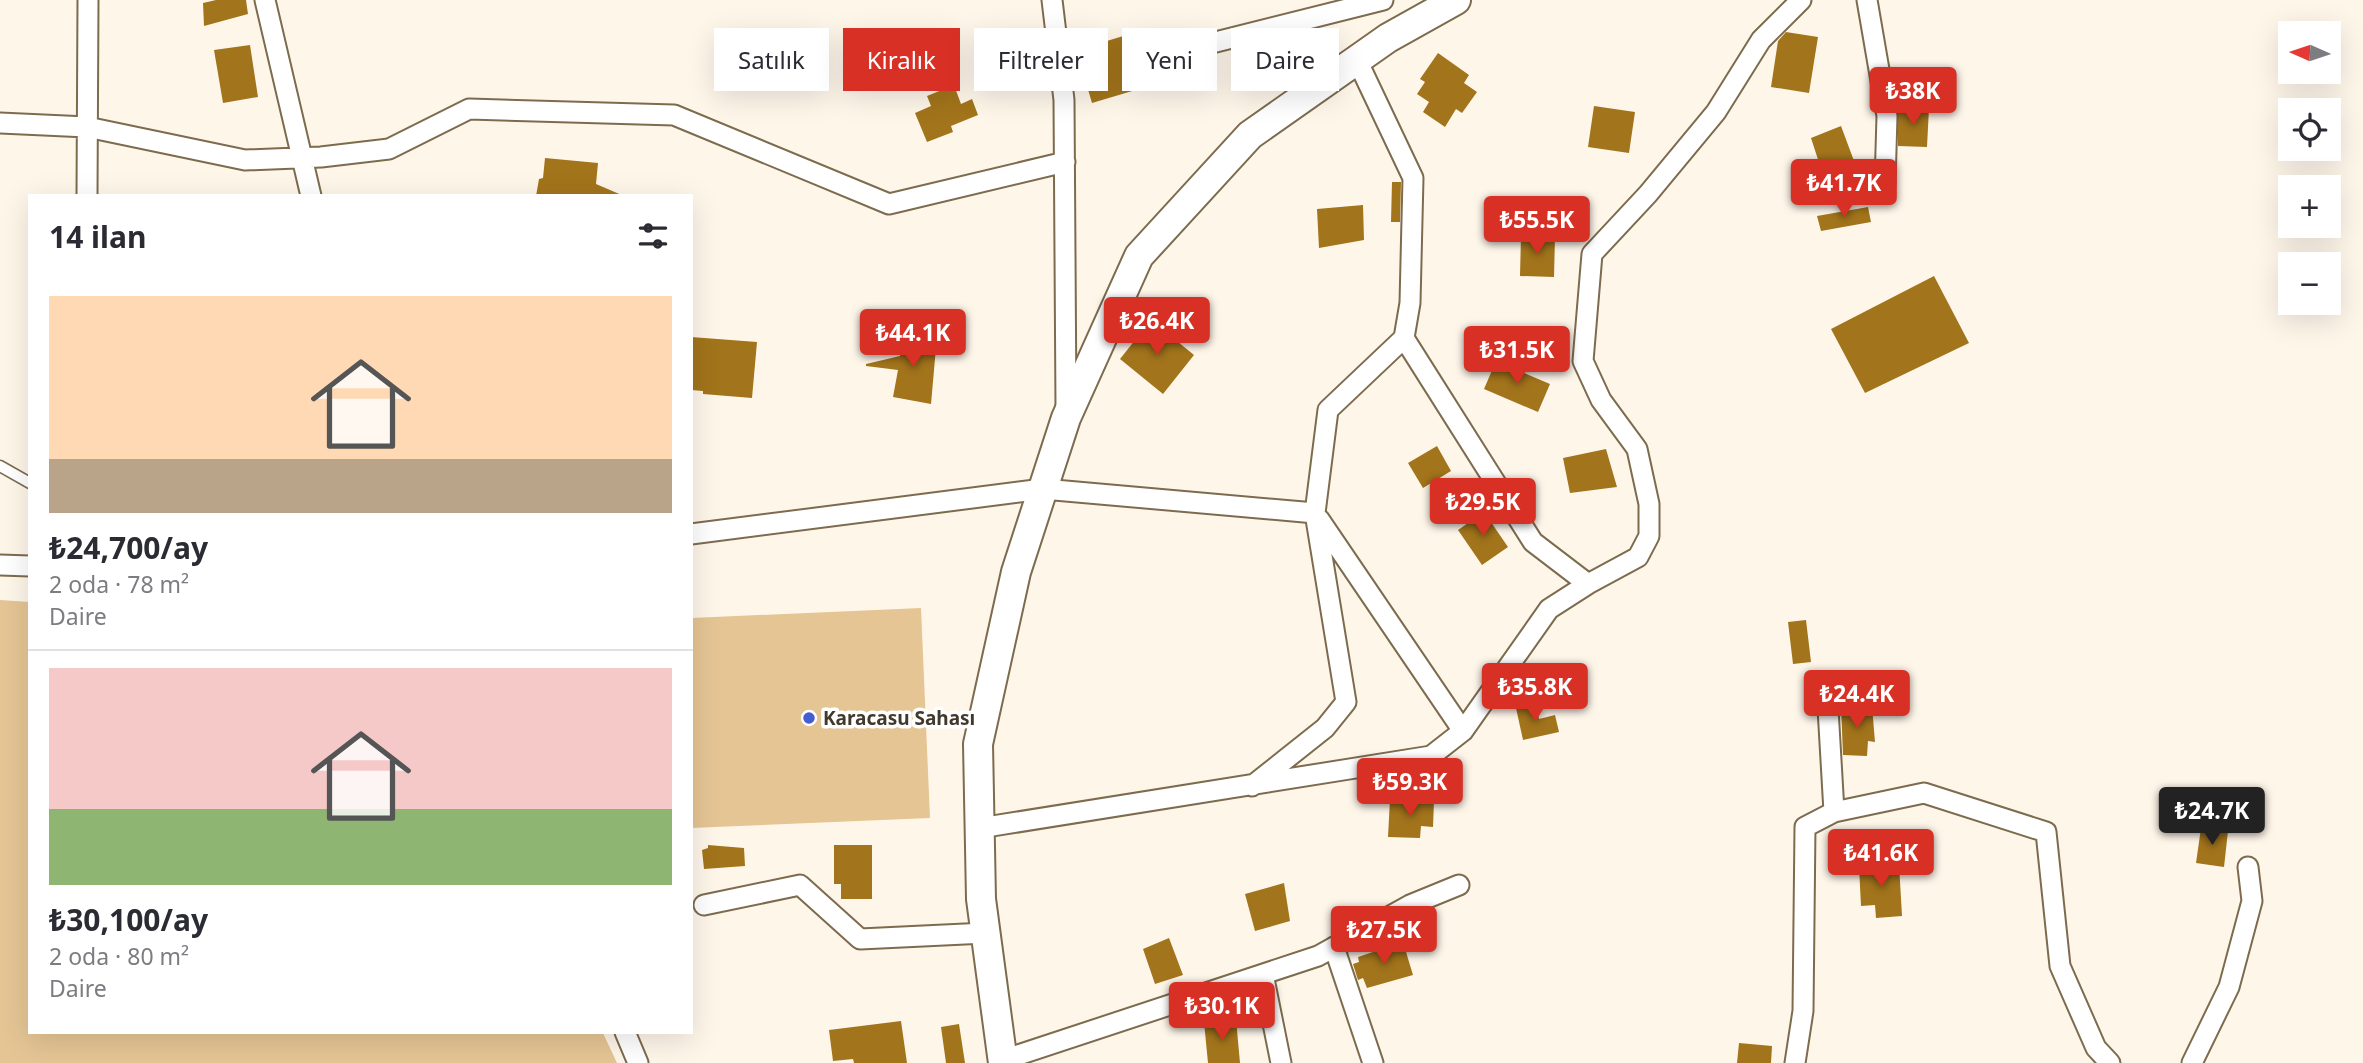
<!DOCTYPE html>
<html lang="tr">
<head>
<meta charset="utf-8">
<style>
	:root { --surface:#fff; --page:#f2f2f3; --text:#2b2b33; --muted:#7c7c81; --line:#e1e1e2; --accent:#d93025 }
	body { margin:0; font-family:"Noto Sans",sans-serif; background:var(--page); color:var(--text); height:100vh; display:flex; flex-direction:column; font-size:26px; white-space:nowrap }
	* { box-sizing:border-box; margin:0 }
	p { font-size:23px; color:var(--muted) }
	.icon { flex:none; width:38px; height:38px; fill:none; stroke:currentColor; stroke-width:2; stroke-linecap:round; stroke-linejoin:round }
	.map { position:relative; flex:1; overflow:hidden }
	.details { position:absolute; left:28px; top:194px; width:665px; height:840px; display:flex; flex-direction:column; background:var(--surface); border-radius:0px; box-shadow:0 7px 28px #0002 }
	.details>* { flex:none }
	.top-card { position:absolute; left:714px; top:28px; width:665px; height:63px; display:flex; gap:14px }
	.needle { width:46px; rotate:273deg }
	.controls { position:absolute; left:2278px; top:21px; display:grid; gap:14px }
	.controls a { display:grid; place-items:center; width:63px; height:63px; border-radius:0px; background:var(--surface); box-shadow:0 7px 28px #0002; font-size:35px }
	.price { position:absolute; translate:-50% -60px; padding:0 16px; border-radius:7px; background:var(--accent); color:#fff; font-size:23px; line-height:46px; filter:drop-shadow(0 2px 4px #0008) }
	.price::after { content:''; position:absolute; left:50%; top:42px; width:21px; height:16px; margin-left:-10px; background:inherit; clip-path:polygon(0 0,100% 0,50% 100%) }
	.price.selected { background:#222; color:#fff }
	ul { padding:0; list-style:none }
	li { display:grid; align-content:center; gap:14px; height:371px; padding:0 21px }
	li+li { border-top:2px solid var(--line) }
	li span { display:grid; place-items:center; height:217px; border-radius:0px; color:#555 }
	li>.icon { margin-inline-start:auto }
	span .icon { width:126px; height:126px; fill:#fffc; stroke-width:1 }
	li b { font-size:30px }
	h2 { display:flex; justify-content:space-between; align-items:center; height:84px; padding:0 21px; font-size:30px }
	.pill { padding:0 24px; border-radius:0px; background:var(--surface); box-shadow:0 7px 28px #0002; font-size:24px; line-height:63px }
	.pill.selected { background:var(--accent); color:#fff }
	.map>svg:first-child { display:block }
	.green { fill:#e5c594 }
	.building { fill:#a2741b }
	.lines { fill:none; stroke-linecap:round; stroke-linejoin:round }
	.lane-casing { stroke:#7d6b4e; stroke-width:13 }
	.street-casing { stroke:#7d6b4e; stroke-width:23 }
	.secondary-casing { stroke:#7d6b4e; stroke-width:32 }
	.lane { stroke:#fff; stroke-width:10 }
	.street { stroke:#fff; stroke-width:19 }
	.secondary { stroke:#fff; stroke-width:28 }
	.poi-dot { fill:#445ed2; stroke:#fff; stroke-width:2.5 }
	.labels { text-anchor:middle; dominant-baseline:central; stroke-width:7; stroke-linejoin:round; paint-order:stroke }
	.poi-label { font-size:19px; font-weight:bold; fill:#42392d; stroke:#fff; text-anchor:start }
</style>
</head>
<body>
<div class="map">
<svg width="2363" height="1063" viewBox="0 0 2363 1063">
	<rect width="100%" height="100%" fill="#fff6ea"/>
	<path class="green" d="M 0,600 L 30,602 L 30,1032 L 603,1033 L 617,1063 L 0,1063 Z
		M 921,608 L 930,818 L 691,828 L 691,618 Z"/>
	<path class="building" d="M 216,0 L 246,0 L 248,14 L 204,26 L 203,3 Z
		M 1786,32 L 1818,37 L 1809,93 L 1771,87 L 1778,41 Z
		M 1133,33 L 1149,86 L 1092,103 L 1084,76 L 1079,77 L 1071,52 Z
		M 250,45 L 258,97 L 223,103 L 214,50 Z
		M 1438,53 L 1469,75 L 1464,83 L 1477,92 L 1462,113 L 1456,109 L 1445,127 L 1423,112 L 1429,102 L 1417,94 L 1425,82 L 1420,79 Z
		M 954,85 L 961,104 L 972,99 L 978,115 L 951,126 L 953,132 L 927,142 L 915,113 L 931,106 L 927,96 Z
		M 1594,106 L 1635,112 L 1629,153 L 1588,147 Z
		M 1898,106 L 1929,108 L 1927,147 L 1898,146 Z
		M 1841,126 L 1857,169 L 1825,181 L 1811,138 Z
		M 545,158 L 598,163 L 596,184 L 624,196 L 536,196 L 539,179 L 543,178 Z
		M 1392,182 L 1401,182 L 1400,222 L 1391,222 Z
		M 1363,205 L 1364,240 L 1319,248 L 1317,209 Z
		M 1868,207 L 1871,222 L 1821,231 L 1817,216 Z
		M 1521,235 L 1555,237 L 1554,277 L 1520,276 Z
		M 1934,276 L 1969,343 L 1865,393 L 1831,329 Z
		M 1151,320 L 1194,355 L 1163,394 L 1120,359 Z
		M 937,336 L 931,404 L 893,397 L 898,370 L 866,366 L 866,364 L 900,356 L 903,337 Z
		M 691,337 L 757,342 L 752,398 L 703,394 L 703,391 L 691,390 Z
		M 1496,361 L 1550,384 L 1538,412 L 1484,389 Z
		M 1437,446 L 1451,471 L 1423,488 L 1408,463 Z
		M 1606,449 L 1617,487 L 1570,493 L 1563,458 Z
		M 1483,486 L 1497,507 L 1488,513 L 1475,490 Z
		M 1484,512 L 1508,547 L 1482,565 L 1458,530 Z
		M 1806,620 L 1811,662 L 1793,664 L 1788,622 Z
		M 1536,703 L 1539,719 L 1555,715 L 1559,732 L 1523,740 L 1516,708 Z
		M 1841,706 L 1872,706 L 1875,742 L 1868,741 L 1867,756 L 1843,755 Z
		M 1390,799 L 1434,801 L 1433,827 L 1421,826 L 1420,838 L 1388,837 Z
		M 2201,828 L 2228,831 L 2224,867 L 2196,863 Z
		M 708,845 L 744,848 L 745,866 L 704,869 L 702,850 L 708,848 Z
		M 834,845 L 872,845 L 872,899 L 841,899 L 841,884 L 834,884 Z
		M 1899,864 L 1902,916 L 1876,918 L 1875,905 L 1861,906 L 1859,866 Z
		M 1284,883 L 1290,921 L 1255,931 L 1245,894 Z
		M 1169,938 L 1183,975 L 1155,984 L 1143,949 Z
		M 1403,942 L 1413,975 L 1367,988 L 1363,978 L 1358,980 L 1353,964 L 1359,962 L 1358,957 Z
		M 1236,1019 L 1240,1063 L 1208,1063 L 1204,1022 Z
		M 901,1021 L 907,1063 L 854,1063 L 853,1059 L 833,1061 L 829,1030 Z
		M 959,1024 L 965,1063 L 946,1063 L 941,1027 Z
		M 1739,1043 L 1772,1046 L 1771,1063 L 1737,1063 Z"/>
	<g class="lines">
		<g class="lane-casing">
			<path id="lane" d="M 0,466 L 30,483"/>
		</g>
		<g class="street-casing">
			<path id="street" d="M 265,0 L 311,196
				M 1052,0 L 1064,100 L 1066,409
				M 1867,0 L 1887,116 L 1885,184
				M 1156,57 L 1383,0
				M 1357,60 L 1413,178 L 1410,303 L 1404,338 L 1533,542 L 1588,584
				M 0,123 L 87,127 L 245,160 L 321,157 L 389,149 L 469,109 L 674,115 L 889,204 L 1065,162
				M 87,196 L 88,0
				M 1319,519 L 1463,731
				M 691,534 L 1043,489 L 1315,513
				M 0,565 L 30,566
				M 1827,691 L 1834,812
				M 1252,786 L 1325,728 L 1346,702 L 1315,513 L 1328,410 L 1404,338
				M 980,828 L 1431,756 L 1463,731 L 1549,609 L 1588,584 L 1638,557 L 1649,536 L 1649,504 L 1637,449 L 1601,400 L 1583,361 L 1592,254 L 1648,194 L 1716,112 L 1761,40 L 1801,0
				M 704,905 L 800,885 L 860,939 L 986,933
				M 1334,947 L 1373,1063
				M 1263,974 L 1281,1063
				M 625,1032 L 638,1063
				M 1003,1060 L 1318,956 L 1410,905 L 1459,885
				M 1795,1063 L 1803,1011 L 1805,827 L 1834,812 L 1924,793 L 2046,832 L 2060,966 L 2096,1048 L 2110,1063
				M 2192,1063 L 2229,987 L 2252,901 L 2248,867"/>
		</g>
		<g class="secondary-casing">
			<path id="secondary" d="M 1003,1063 L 981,899 L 978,744 L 1016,572 L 1066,418 L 1139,256 L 1250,135 L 1388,38 L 1456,0"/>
		</g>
		<use href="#lane" class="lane"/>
		<use href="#street" class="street"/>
		<use href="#secondary" class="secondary"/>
	</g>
	<circle class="poi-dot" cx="809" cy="718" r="7"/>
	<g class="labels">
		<g class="poi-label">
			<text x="823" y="718">Karacasu Sahası</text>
		</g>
	</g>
</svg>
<div class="controls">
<a><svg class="needle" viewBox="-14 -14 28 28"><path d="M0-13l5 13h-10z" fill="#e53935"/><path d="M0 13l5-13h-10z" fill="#7c7c81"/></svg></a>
<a><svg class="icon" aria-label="locate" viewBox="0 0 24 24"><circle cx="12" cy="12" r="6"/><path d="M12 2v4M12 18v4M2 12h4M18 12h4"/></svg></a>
<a>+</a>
<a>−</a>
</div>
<b class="price" style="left:1913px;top:127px">₺38K</b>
<b class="price" style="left:1844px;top:219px">₺41.7K</b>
<b class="price" style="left:1537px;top:256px">₺55.5K</b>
<b class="price" style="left:1157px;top:357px">₺26.4K</b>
<b class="price" style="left:913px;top:369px">₺44.1K</b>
<b class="price" style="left:1517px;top:386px">₺31.5K</b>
<b class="price" style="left:1483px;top:538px">₺29.5K</b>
<b class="price" style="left:1535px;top:723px">₺35.8K</b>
<b class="price" style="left:1857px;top:730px">₺24.4K</b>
<b class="price" style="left:1410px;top:818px">₺59.3K</b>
<b class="price selected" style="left:2212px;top:847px">₺24.7K</b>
<b class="price" style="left:1881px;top:889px">₺41.6K</b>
<b class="price" style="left:1384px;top:966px">₺27.5K</b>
<b class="price" style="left:1222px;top:1042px">₺30.1K</b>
<div class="top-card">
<a class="pill">Satılık</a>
<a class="pill selected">Kiralık</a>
<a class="pill">Filtreler</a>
<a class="pill">Yeni</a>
<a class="pill">Daire</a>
</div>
<section class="details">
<h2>14 ilan<svg class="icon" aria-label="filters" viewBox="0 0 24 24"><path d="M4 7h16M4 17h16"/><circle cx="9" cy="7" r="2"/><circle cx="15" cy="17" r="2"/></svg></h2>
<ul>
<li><span style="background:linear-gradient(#ffd9b3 75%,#b9a48a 0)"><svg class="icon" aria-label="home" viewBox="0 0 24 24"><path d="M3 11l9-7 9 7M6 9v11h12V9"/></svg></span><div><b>₺24,700/ay</b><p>2 oda · 78 m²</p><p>Daire</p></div></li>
<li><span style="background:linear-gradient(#f6c9c9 65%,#8fb573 0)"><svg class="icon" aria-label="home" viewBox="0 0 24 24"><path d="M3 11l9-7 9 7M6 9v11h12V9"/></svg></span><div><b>₺30,100/ay</b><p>2 oda · 80 m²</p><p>Daire</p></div></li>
</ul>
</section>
</div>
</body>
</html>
